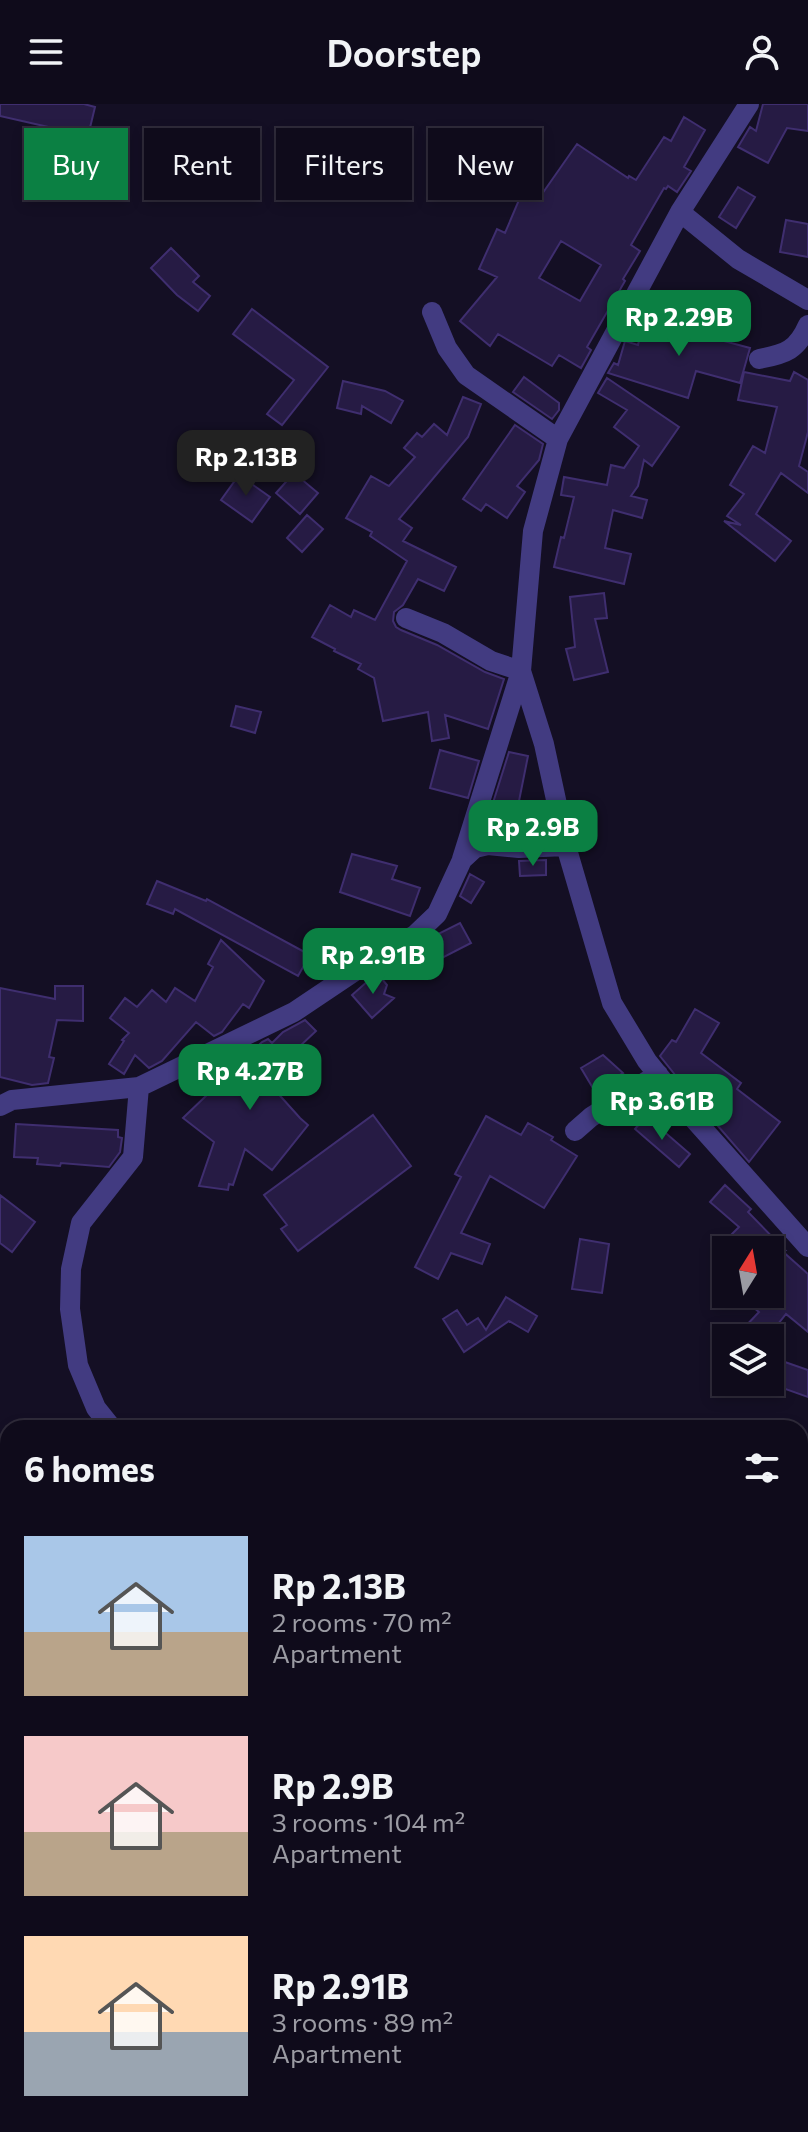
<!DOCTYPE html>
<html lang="en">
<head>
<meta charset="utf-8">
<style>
	:root { --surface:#0f0b1b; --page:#181424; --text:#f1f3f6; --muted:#9b9ba3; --line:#2f2b3a; --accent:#0b8043 }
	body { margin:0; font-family:Commissioner,sans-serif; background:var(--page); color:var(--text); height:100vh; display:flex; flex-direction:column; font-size:30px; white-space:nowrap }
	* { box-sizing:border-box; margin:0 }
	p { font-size:26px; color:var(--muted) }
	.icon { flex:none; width:44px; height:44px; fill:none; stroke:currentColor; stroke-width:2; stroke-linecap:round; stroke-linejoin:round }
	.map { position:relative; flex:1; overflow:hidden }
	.details { position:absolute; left:0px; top:1316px; width:808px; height:712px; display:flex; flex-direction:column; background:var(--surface); border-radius:24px 24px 0 0; box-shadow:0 4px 12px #0003,0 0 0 2px var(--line) }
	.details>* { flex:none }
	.banner { position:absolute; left:24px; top:24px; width:760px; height:72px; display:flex; gap:16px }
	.needle { width:52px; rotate:11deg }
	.buttons { position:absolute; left:712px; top:1132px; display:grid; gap:16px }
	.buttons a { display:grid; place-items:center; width:72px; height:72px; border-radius:0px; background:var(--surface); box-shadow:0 4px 12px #0003,0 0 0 2px var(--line); font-size:40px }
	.price { position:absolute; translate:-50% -68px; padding:0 18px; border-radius:16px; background:var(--accent); color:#fff; font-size:26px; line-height:52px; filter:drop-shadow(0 2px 4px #0008) }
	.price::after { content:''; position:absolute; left:50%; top:48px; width:24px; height:18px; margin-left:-12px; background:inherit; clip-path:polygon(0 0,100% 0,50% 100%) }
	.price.active { background:#222; color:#fff }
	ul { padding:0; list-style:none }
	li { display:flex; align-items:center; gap:24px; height:200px; padding:0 24px }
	li span { display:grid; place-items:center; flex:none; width:224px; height:160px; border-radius:0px; color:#555 }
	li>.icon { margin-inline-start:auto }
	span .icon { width:96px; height:96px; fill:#fffc; stroke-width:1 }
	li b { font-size:34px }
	h2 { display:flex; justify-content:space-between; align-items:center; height:96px; padding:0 24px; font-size:34px }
	.tag { padding:0 28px; border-radius:0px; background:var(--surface); box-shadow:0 4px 12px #0003,0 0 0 2px var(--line); font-size:28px; line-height:72px }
	.tag.active { background:var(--accent); color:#fff }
	header { display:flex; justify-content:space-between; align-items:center; height:104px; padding:0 24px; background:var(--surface); font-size:36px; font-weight:600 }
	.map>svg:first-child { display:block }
	.building { fill:#261b44; stroke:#3f2e6f; stroke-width:2; fill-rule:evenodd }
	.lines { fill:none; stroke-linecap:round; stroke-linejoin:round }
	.minor { stroke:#423b81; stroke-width:20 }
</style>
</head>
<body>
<header><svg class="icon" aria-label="menu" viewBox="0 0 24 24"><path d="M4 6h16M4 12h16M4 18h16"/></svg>Doorstep<svg class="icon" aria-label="person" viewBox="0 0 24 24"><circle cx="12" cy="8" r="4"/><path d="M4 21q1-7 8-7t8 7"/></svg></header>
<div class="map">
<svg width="808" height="2028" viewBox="0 0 808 2028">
	<rect width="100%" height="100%" fill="#140f24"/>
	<path class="building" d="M 0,0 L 84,0 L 95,3 L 88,32 L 0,12 Z
		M 763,0 L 808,0 L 808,27 L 787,24 L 768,59 L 738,43 L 750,23 L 756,27 Z
		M 684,13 L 705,26 L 684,63 L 691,67 L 677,88 L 668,82 L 666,85 L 664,84 L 631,141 L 640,147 L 623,175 L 625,177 L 587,243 L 591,246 L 581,264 L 559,251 L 552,262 L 498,230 L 490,242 L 460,217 L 497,173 L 479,165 L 497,125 L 505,129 L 519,96 L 515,94 L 523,80 L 542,90 L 577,40 L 628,74 L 629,72 L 636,76 L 664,33 L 671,37 ZM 561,137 L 601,161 L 580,197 L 539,174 Z
		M 738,83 L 755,93 L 736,124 L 719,113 Z
		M 786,116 L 808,120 L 808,153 L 780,148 Z
		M 171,144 L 199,172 L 193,178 L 210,192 L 198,207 L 177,191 L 151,164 Z
		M 650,192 L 666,201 L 657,217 L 641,208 Z
		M 252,205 L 328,263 L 282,321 L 267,310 L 294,276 L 233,230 Z
		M 674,209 L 698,216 L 694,229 L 750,244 L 740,279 L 696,267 L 688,294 L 608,269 L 614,259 L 618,261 L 625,237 L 638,241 L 642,224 L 656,232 Z
		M 744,268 L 790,277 L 794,268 L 808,276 L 808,328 L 799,362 L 808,368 L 808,389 L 781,369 L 756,410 L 791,437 L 775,457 L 724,417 L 741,421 L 727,412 L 744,390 L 730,381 L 753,342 L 765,349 L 777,303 L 738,296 Z
		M 524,273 L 559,299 L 559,306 L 552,315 L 513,288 Z
		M 607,274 L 679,323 L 652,362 L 644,356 L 638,382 L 631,392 L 647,396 L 642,414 L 613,406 L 605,444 L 631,450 L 624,480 L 554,463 L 561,433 L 564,434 L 574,393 L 561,391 L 564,373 L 607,381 L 611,361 L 624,364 L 639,342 L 614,323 L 627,306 L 598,289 Z
		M 343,277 L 385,287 L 403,297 L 391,319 L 362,302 L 361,310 L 337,304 Z
		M 463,293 L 481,300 L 468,333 L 399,415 L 412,424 L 403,437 L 456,463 L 444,487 L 418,475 L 403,501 L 394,508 L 393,517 L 396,523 L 401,526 L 437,541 L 485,568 L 504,575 L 488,625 L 445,611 L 449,634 L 432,637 L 428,608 L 383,617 L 374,574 L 358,565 L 361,560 L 334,547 L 335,545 L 312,533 L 330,501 L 351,513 L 354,506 L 375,516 L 407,457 L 370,432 L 372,428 L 346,414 L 371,372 L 389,382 L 415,353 L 404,344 L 417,329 L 422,333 L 434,320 L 447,331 Z
		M 515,321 L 543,340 L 539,356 L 517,382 L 525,388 L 507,414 L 486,400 L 481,407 L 463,395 Z
		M 294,369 L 318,389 L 300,410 L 276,389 Z
		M 239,371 L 270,393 L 252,418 L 221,396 Z
		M 307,411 L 323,425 L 302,448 L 287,434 Z
		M 604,489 L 607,514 L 595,515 L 608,568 L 574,576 L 566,545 L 575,543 L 570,493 Z
		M 236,602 L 261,608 L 255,629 L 231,622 Z
		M 440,646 L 479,657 L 468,694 L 430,684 Z
		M 509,648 L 528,652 L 517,707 L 492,702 Z
		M 352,750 L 397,762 L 392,775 L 420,784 L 410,812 L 340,788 Z
		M 546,756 L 546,771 L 520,772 L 519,757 Z
		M 470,770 L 484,778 L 471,799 L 460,792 Z
		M 157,777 L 206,797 L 207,795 L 310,851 L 298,872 L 175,805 L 173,810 L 147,800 Z
		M 460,819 L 471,839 L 440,855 L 432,840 L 432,833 Z
		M 221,836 L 264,877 L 249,904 L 243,900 L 222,928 L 214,932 L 196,918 L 162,957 L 149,964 L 135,951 L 124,970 L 109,960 L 124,937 L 122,936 L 129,929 L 110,914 L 125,894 L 137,903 L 152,886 L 166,898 L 175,884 L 195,897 L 213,863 L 208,860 Z
		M 377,869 L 387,881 L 384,890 L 394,894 L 372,914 L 352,891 Z
		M 55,882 L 83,882 L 83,917 L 57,916 L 49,953 L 54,954 L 48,979 L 32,981 L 0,973 L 0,884 L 55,895 Z
		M 695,905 L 719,919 L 701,949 L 741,979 L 737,985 L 780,1018 L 749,1058 L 692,992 L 698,985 L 676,972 L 660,952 L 672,936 L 676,938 Z
		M 305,916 L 316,927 L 265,975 L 300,1014 L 308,1021 L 272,1066 L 245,1045 L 233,1081 L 229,1080 L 228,1086 L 199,1082 L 214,1038 L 183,1014 L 262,938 L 268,935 L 272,939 L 283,928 Z
		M 603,951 L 623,969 L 594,986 L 581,964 Z
		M 373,1011 L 411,1062 L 298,1147 L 281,1125 L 287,1121 L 264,1091 Z
		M 486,1012 L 521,1031 L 528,1019 L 553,1033 L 551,1036 L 577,1052 L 544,1104 L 490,1072 L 461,1129 L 490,1140 L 482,1160 L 451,1149 L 438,1175 L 415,1163 L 461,1073 L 455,1070 Z
		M 646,1012 L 690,1050 L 679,1063 L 635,1025 Z
		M 16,1020 L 118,1026 L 118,1033 L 122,1034 L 120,1048 L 109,1063 L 61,1059 L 60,1062 L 37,1060 L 38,1054 L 14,1053 Z
		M 725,1081 L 751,1105 L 748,1108 L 785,1146 L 781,1146 L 808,1170 L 808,1228 L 786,1210 L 767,1234 L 751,1234 L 742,1226 L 759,1208 L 737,1190 L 770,1190 L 770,1146 L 741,1146 L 728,1134 L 739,1123 L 710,1098 Z
		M 0,1091 L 35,1118 L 12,1148 L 0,1139 Z
		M 580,1135 L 609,1140 L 602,1189 L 572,1185 Z
		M 506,1193 L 537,1212 L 528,1228 L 509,1217 L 464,1248 L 443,1215 L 457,1206 L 467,1221 L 478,1214 L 486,1226 Z
		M 782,1257 L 808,1266 L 808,1293 L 774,1281 Z"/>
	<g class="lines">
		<path class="minor" d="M 749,0 L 680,108 L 558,335 L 533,427 L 521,567 L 544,640 L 566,742 L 612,899 L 647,957 L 693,1014 L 808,1143
			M 680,108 L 738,155 L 808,196
			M 432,208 L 447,244 L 466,271 L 558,335
			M 759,255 C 786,250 797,246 808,221
			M 406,514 L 443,529 L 491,557 L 521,567 L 462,755
			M 0,1002 L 12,996 L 139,983 L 294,908 L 376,853 L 415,831 L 437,810 L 462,756 L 475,744 L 488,741 L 519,744 L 566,742
			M 575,1027 L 591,1013 L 658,970
			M 112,1324 L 96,1304 L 78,1261 L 70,1205 L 71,1165 L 81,1119 L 133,1053 L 139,983"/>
	</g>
</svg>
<div class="buttons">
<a><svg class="needle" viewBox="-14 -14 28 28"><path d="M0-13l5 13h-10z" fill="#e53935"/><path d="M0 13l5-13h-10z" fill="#9b9ba3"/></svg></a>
<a><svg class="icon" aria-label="layers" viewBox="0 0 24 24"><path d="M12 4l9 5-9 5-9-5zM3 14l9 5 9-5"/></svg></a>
</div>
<b class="price" style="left:679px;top:254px">Rp 2.29B</b>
<b class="price active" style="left:246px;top:394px">Rp 2.13B</b>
<b class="price" style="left:533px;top:764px">Rp 2.9B</b>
<b class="price" style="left:373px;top:892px">Rp 2.91B</b>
<b class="price" style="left:250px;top:1008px">Rp 4.27B</b>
<b class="price" style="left:662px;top:1038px">Rp 3.61B</b>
<div class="banner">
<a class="tag active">Buy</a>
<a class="tag">Rent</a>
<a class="tag">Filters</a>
<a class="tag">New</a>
</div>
<section class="details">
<h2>6 homes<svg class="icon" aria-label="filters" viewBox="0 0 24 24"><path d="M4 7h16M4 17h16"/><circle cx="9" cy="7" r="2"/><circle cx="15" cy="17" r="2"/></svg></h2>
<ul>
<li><span style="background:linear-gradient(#a9c7e8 60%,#b9a48a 0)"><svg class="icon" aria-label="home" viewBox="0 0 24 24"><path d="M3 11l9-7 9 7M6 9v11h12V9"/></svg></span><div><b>Rp 2.13B</b><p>2 rooms · 70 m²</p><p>Apartment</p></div></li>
<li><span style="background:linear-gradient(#f6c9c9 60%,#b9a48a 0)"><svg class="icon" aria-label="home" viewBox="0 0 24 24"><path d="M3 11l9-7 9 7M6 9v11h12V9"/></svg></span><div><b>Rp 2.9B</b><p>3 rooms · 104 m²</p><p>Apartment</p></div></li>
<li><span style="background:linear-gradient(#ffd9b3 60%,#9aa5b1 0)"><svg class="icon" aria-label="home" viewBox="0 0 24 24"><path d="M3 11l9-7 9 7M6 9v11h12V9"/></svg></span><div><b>Rp 2.91B</b><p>3 rooms · 89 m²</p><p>Apartment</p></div></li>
</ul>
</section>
</div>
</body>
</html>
